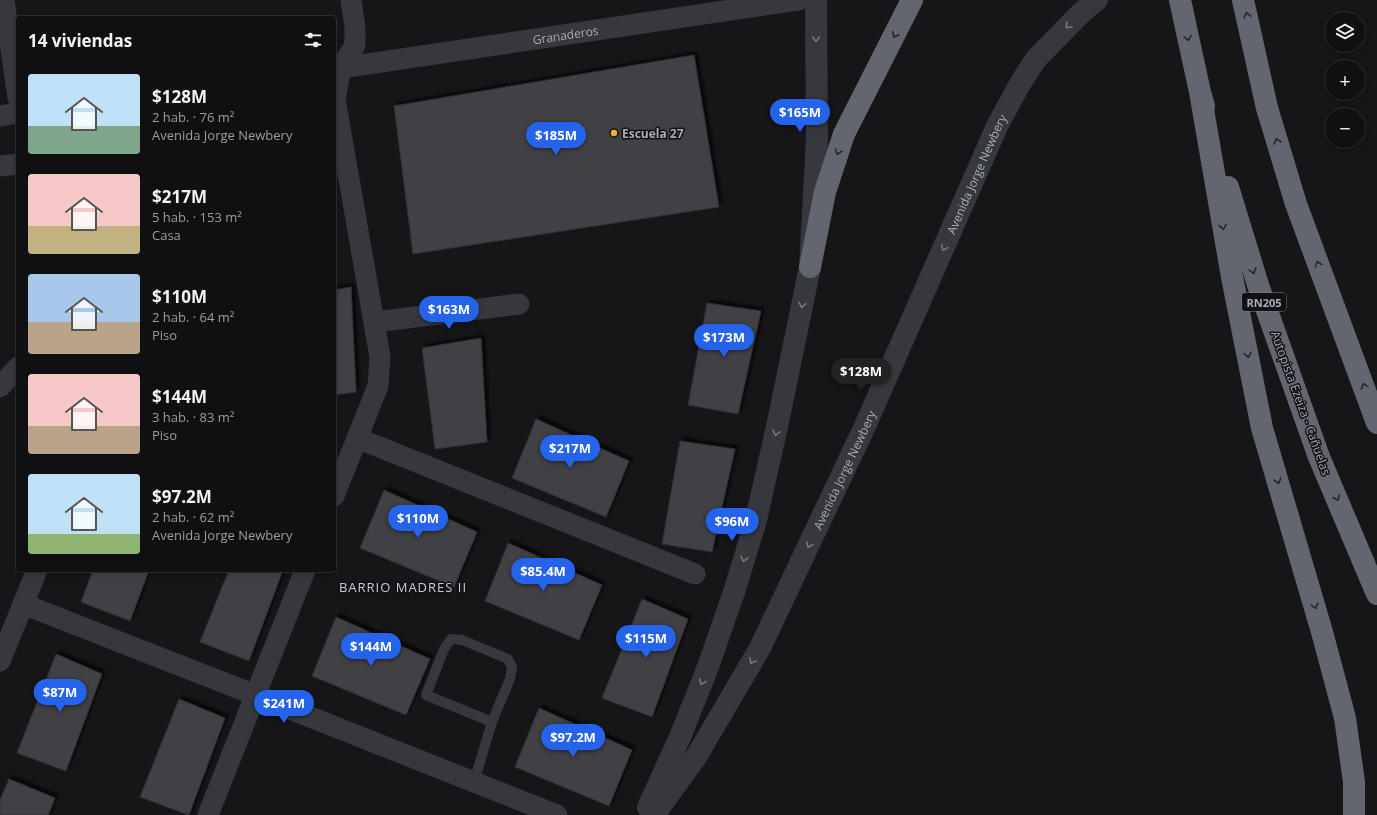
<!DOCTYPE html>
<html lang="es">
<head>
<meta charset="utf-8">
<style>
	:root { --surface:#101012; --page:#1e1e20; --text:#f1f3f6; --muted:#9c9d9f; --line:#303032; --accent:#2563eb }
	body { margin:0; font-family:"Open Sans",sans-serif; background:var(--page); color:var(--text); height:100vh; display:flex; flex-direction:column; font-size:15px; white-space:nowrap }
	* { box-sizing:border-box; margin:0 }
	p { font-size:13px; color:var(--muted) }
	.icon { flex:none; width:22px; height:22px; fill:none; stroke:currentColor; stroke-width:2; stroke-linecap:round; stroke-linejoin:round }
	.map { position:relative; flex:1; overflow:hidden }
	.details { position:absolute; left:16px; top:16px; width:320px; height:556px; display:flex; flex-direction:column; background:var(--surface); border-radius:4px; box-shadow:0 2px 6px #0003,0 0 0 1px var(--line) }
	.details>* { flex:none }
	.buttons { position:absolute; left:1325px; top:12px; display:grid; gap:8px }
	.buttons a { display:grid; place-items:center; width:40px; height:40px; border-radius:50%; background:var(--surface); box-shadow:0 2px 6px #0003,0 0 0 1px var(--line); font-size:20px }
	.price { position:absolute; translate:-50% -34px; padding:0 9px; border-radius:14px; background:var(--accent); color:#fff; font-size:13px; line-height:26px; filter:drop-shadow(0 1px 2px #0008) }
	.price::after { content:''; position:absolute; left:50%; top:24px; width:12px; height:9px; margin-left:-6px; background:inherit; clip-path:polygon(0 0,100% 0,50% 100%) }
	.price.on { background:#222; color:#fff }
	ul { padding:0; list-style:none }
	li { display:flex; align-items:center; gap:12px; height:100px; padding:0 12px }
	li span { display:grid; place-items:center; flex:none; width:112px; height:80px; border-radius:4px; color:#555 }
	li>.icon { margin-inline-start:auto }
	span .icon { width:48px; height:48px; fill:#fffc; stroke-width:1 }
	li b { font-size:17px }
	h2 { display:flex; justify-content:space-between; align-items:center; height:48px; padding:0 12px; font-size:17px }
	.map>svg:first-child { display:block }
	.building { fill:#404145; stroke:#303034; filter:url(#shadow) }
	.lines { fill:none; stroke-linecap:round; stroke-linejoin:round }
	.service { stroke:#37383d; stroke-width:10 }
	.minor { stroke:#37383d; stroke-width:21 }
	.tertiary { stroke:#37383d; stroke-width:22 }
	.motorway { stroke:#63666e; stroke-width:22 }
	.oneway { stroke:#26262a }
	.oneway2 { stroke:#757881 }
	.poi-dot { fill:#f2b134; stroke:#111113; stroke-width:1.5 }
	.labels { text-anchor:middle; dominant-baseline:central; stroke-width:3; stroke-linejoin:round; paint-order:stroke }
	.shield { fill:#111113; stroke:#7b7e86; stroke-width:1 }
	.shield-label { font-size:11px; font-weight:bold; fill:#a8adb8 }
	.street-label { font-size:12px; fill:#a8adb8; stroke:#111113 }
	.poi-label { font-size:12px; font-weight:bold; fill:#a8adb8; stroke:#111113; text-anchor:start }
	.neighbourhood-label { font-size:13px; letter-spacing:1px; fill:#c9ccd4; stroke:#111113 }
</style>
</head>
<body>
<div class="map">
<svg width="1377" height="815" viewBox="0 0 1377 815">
	<defs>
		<filter id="shadow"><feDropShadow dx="3.5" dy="-3.5" stdDeviation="1" flood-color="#0009"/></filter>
	</defs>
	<rect width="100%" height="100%" fill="#161618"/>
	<path class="building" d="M 694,55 L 719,207 L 413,254 L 394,106 Z
		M 351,287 L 356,392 L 334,395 L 334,290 Z
		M 707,303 L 761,311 L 738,414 L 688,405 Z
		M 481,338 L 487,442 L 435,449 L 422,348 Z
		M 536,419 L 629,461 L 606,517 L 512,478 Z
		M 680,441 L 735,449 L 712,552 L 662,544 Z
		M 384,490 L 477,532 L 454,587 L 360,548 Z
		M 508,543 L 602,585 L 579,640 L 485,601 Z
		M 93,570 L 149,570 L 130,621 L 81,602 Z
		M 229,570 L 283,570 L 249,661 L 200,642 Z
		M 642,599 L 688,619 L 652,717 L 602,698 Z
		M 336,617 L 430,659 L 406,715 L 312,676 Z
		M 56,654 L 102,674 L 66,771 L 17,753 Z
		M 179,699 L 225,718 L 189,815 L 140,797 Z
		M 539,708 L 632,750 L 609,806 L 515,767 Z
		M 9,779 L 55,798 L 48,815 L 0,815 L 0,800 Z"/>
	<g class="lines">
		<path class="service" d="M 474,782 L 492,722 L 510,679 L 512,667 L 508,659 L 462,640 L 451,639 L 444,649 L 426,695 L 492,722"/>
		<g class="minor">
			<path d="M 4,0 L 18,98"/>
			<path id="s1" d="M 334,69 L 798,0"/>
			<path d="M 0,116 L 18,113"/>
			<path d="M 0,166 L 18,164"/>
			<path d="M 375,322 L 519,304"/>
			<path d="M 0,387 L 18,367"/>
			<path d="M 357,438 L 695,574"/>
			<path d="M 334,496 L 378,386 L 380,357 L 335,99 L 341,68 L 355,45 L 355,27 L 351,0"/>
			<path d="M 23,604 L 255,695 L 557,815"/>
			<path d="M 0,661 L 37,570"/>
			<path d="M 208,815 L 305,570"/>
		</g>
		<g class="tertiary">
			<path d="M 648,807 L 680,737 L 708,667 L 735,589 L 756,520 L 778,422 L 810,267 L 817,139 L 816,0"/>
			<path id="s2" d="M 654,815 L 696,757 L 760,648 L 865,426 L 998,124 L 1021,82 L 1036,59 L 1082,12 L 1097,0"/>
		</g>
		<path class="motorway" d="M 1180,0 L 1200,92 L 1204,106
			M 1243,0 L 1267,108 L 1296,204 L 1377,423
			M 1200,92 L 1232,277 L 1262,428 L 1322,632 L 1345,718 L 1354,782 L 1354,815
			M 1228,187 L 1258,285 L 1319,457 L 1377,594
			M 810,267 L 825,192 L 844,134 L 912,0"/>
	</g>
	<defs><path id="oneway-chevron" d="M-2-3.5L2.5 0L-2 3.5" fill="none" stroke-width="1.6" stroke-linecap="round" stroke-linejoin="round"/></defs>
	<g class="oneway">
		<use href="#oneway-chevron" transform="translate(1247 15) rotate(-103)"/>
		<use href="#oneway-chevron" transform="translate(895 35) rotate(117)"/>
		<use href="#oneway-chevron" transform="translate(1188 38) rotate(78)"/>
		<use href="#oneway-chevron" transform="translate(1277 141) rotate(-107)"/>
		<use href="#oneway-chevron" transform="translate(838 152) rotate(109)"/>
		<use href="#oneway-chevron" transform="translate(1223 227) rotate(80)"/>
		<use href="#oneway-chevron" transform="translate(1318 264) rotate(-110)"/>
		<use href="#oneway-chevron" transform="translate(1253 271) rotate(73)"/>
		<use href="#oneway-chevron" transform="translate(1248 355) rotate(79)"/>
		<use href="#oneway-chevron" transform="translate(1364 386) rotate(-110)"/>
		<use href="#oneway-chevron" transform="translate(1278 481) rotate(74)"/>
		<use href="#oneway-chevron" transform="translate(1337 498) rotate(67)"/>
		<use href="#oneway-chevron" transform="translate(1315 606) rotate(74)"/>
	</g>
	<g class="oneway2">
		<use href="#oneway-chevron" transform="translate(1068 26) rotate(134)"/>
		<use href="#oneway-chevron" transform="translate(816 39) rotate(90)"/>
		<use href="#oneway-chevron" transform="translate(944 248) rotate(114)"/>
		<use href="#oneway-chevron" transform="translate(802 305) rotate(101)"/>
		<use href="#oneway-chevron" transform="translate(776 433) rotate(103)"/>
		<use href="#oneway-chevron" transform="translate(809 545) rotate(115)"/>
		<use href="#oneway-chevron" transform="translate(744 559) rotate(106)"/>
		<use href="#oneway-chevron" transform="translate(752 661) rotate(120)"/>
		<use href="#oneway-chevron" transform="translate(702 682) rotate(112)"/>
	</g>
	<circle class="poi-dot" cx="614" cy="133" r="4"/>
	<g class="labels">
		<rect class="shield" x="1242" y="293" width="44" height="18" rx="3"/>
		<g class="shield-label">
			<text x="1264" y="302">RN205</text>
		</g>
		<g class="street-label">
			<text stroke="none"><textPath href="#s1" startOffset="234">Granaderos</textPath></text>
			<text stroke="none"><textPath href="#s2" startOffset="719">Avenida Jorge Newbery</textPath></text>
			<text transform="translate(1301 403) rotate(70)">Autopista Ezeiza - Cañuelas</text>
			<text stroke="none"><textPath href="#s2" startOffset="395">Avenida Jorge Newbery</textPath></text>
		</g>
		<g class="poi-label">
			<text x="622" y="133">Escuela 27</text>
		</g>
		<g class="neighbourhood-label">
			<text x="403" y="587">BARRIO MADRES II</text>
		</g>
	</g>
</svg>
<div class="buttons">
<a><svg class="icon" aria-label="layers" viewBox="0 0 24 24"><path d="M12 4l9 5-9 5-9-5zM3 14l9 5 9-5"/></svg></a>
<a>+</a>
<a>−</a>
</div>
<b class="price" style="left:800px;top:133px">$165M</b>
<b class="price" style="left:556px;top:156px">$185M</b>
<b class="price" style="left:449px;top:330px">$163M</b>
<b class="price" style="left:724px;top:358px">$173M</b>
<b class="price on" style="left:861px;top:392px">$128M</b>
<b class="price" style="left:570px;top:469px">$217M</b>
<b class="price" style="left:418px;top:539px">$110M</b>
<b class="price" style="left:732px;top:542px">$96M</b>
<b class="price" style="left:543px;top:592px">$85.4M</b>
<b class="price" style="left:646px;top:659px">$115M</b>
<b class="price" style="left:371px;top:667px">$144M</b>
<b class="price" style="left:60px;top:713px">$87M</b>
<b class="price" style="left:284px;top:724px">$241M</b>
<b class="price" style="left:573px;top:758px">$97.2M</b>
<section class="details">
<h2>14 viviendas<svg class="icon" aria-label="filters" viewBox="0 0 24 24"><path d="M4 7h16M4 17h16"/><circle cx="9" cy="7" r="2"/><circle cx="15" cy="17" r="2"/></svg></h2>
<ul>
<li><span style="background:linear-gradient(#bfe0f5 65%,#7fa58c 0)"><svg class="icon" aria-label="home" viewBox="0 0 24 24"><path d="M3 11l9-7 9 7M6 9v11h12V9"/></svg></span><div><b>$128M</b><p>2 hab. · 76 m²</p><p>Avenida Jorge Newbery</p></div></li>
<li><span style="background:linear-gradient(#f6c9c9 65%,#c2b280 0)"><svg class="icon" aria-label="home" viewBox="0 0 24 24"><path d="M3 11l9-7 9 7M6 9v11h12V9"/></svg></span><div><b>$217M</b><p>5 hab. · 153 m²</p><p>Casa</p></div></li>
<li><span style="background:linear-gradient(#a9c7e8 60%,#b9a48a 0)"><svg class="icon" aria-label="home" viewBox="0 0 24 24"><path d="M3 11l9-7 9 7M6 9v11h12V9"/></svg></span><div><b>$110M</b><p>2 hab. · 64 m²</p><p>Piso</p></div></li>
<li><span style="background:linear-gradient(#f6c9c9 65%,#b9a48a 0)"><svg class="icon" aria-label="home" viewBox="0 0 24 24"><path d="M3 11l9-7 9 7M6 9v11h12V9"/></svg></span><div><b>$144M</b><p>3 hab. · 83 m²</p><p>Piso</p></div></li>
<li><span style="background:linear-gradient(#bfe0f5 75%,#8fb573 0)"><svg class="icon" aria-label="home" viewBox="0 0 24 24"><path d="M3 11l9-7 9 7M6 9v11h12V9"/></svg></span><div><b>$97.2M</b><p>2 hab. · 62 m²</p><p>Avenida Jorge Newbery</p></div></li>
</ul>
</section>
</div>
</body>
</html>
